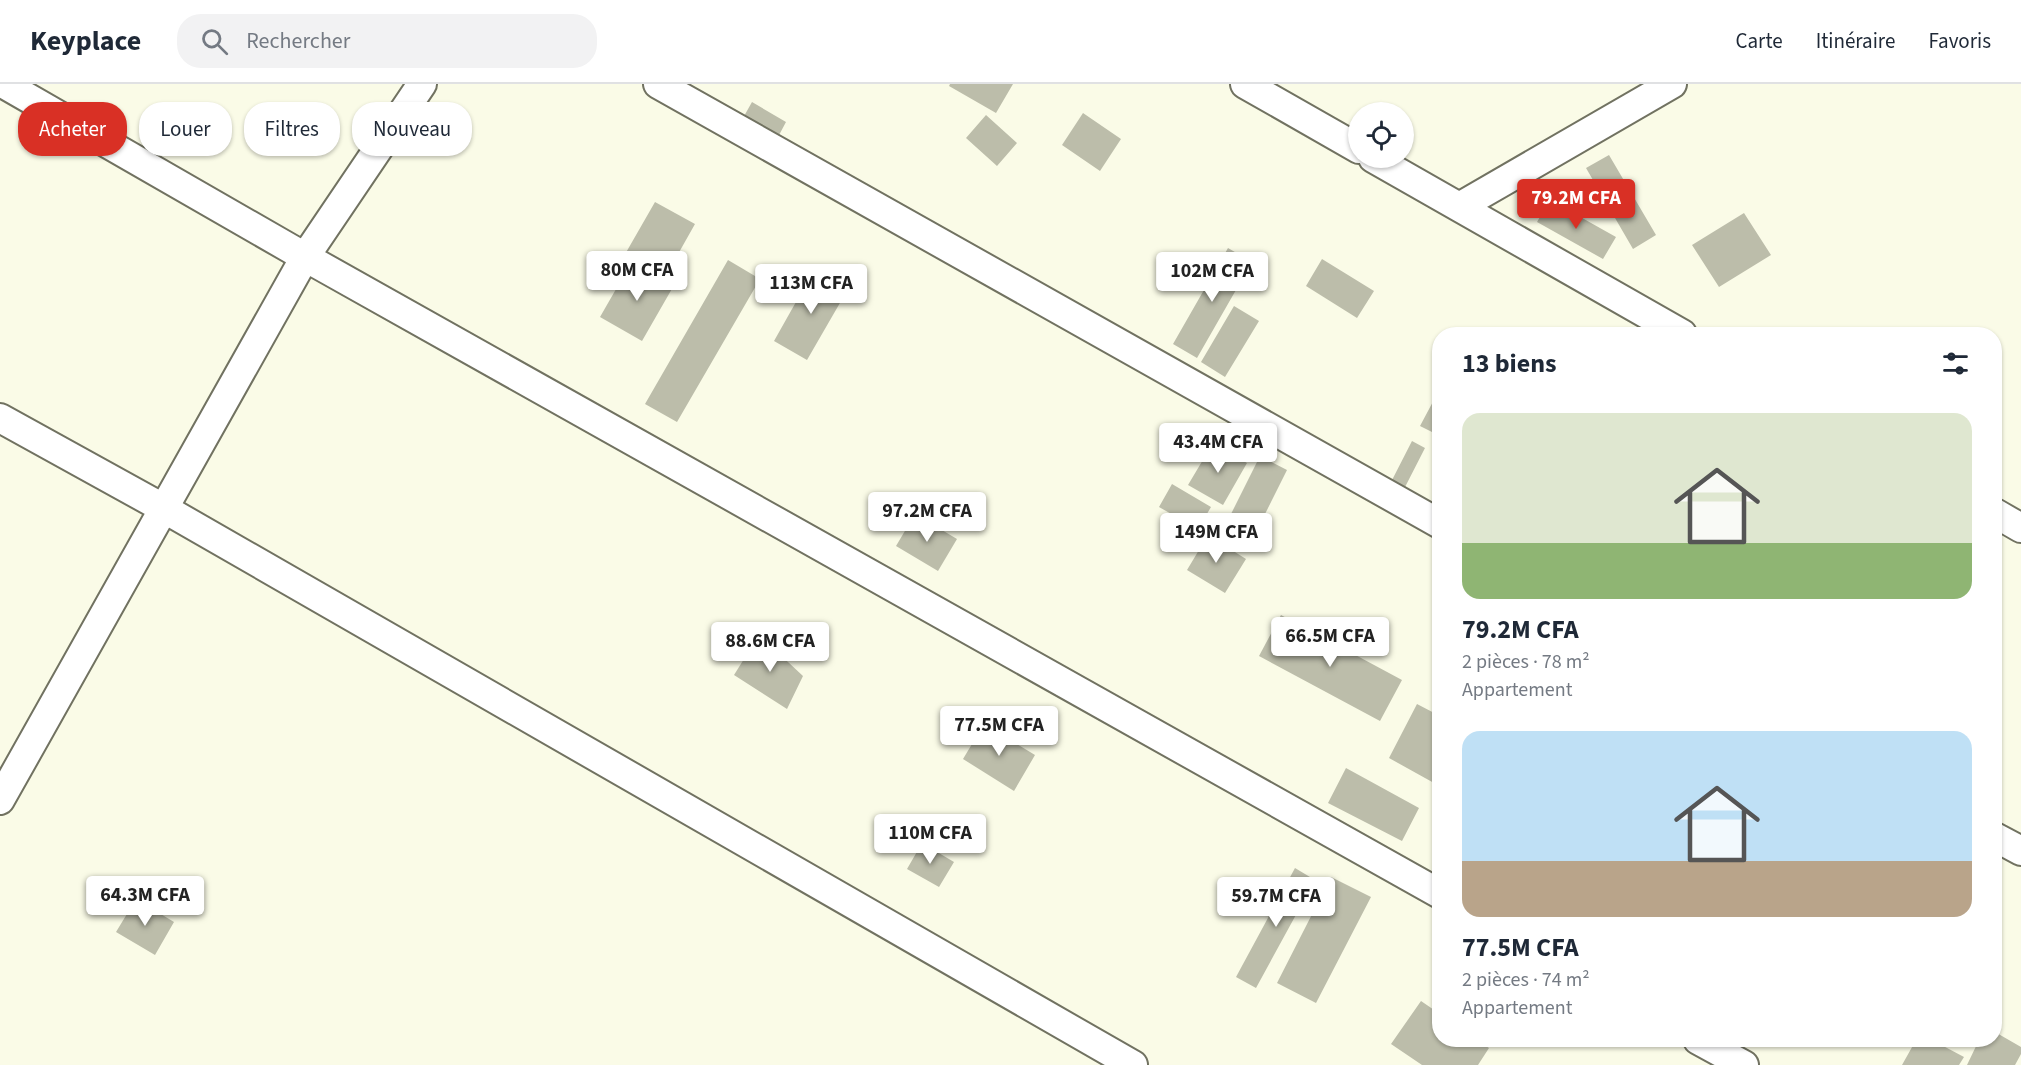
<!DOCTYPE html>
<html lang="fr">
<head>
<meta charset="utf-8">
<style>
	:root { --surface:#fff; --page:#f2f2f3; --text:#1f2937; --muted:#747a83; --line:#e0e1e3; --accent:#d93025 }
	body { margin:0; font-family:"Source Sans 3",sans-serif; background:var(--page); color:var(--text); height:100vh; display:flex; flex-direction:column; font-size:22px; white-space:nowrap }
	* { box-sizing:border-box; margin:0 }
	p { font-size:20px; color:var(--muted) }
	.icon { flex:none; width:33px; height:33px; fill:none; stroke:currentColor; stroke-width:2; stroke-linecap:round; stroke-linejoin:round }
	.map { position:relative; flex:1; overflow:hidden }
	.side { position:absolute; left:1432px; top:243px; width:570px; height:720px; display:flex; flex-direction:column; background:var(--surface); border-radius:24px; box-shadow:0 2px 4px #0004 }
	.side>* { flex:none }
	.top-card { position:absolute; left:18px; top:18px; width:570px; height:54px; display:flex; gap:12px }
	.fabs { position:absolute; left:1348px; top:18px; display:grid; gap:12px }
	.fabs a { display:grid; place-items:center; width:66px; height:66px; border-radius:50%; background:var(--surface); box-shadow:0 2px 4px #0004; font-size:30px }
	.price { position:absolute; translate:-50% -51px; padding:0 14px; border-radius:6px; background:#fff; color:#222; font-size:20px; line-height:39px; filter:drop-shadow(0 2px 3px #0008) }
	.price::after { content:''; position:absolute; left:50%; top:36px; width:18px; height:14px; margin-left:-9px; background:inherit; clip-path:polygon(0 0,100% 0,50% 100%) }
	.price.on { background:var(--accent); color:#fff }
	ul { padding:0; list-style:none }
	li { display:grid; align-content:center; gap:12px; height:318px; padding:0 30px }
	li span { display:grid; place-items:center; height:186px; border-radius:18px; color:#555 }
	li>.icon { margin-inline-start:auto }
	span .icon { width:108px; height:108px; fill:#fffc; stroke-width:1 }
	li b { font-size:26px }
	h2 { display:flex; justify-content:space-between; align-items:center; height:72px; padding:0 30px; font-size:26px }
	.tag { padding:0 21px; border-radius:24px; background:var(--surface); box-shadow:0 2px 4px #0004; font-size:21px; line-height:54px }
	.tag.on { background:var(--accent); color:#fff }
	header { display:flex; align-items:center; gap:36px; box-sizing:border-box; height:84px; padding:0 30px; background:var(--surface); border-bottom:2px solid var(--line) }
	header strong { font-size:28px }
	nav { display:flex; gap:33px; margin-inline-start:auto; font-size:21px }
	.search { width:420px; height:54px; background:var(--page); display:flex; align-items:center; gap:15px; box-sizing:border-box; padding:0 21px; border-radius:24px; color:var(--muted); font-size:22px }
	.map>svg:first-child { display:block }
	.building { fill:#bcbdaa }
	.lines { fill:none; stroke-linecap:round; stroke-linejoin:round }
	.street-casing { stroke:#717261; stroke-width:32 }
	.street { stroke:#fff; stroke-width:28 }
</style>
</head>
<body>
<header>
<strong>Keyplace</strong>
<div class="search"><svg class="icon" aria-label="search" viewBox="0 0 24 24"><circle cx="10" cy="10" r="6"/><path d="M15 15l6 6"/></svg>Rechercher</div>
<nav><a>Carte</a><a>Itinéraire</a><a>Favoris</a></nav>
</header>
<div class="map">
<svg width="2021" height="981" viewBox="0 0 2021 981">
	<rect width="100%" height="100%" fill="#fafbe7"/>
	<path class="building" d="M 950,0 L 1013,0 L 996,29 L 949,2 Z
		M 752,18 L 786,38 L 778,53 L 743,34 Z
		M 1083,29 L 1121,55 L 1100,87 L 1062,61 Z
		M 986,31 L 1017,59 L 997,82 L 966,54 Z
		M 1609,71 L 1656,151 L 1633,165 L 1586,84 Z
		M 1550,116 L 1616,153 L 1603,175 L 1537,138 Z
		M 655,118 L 695,140 L 664,195 L 624,172 Z
		M 1744,129 L 1771,171 L 1719,203 L 1692,161 Z
		M 1228,164 L 1252,178 L 1197,274 L 1173,260 Z
		M 1322,175 L 1374,207 L 1357,234 L 1306,202 Z
		M 728,176 L 760,195 L 677,338 L 645,320 Z
		M 631,179 L 673,203 L 642,257 L 600,233 Z
		M 814,186 L 848,205 L 807,276 L 774,257 Z
		M 1234,222 L 1259,237 L 1225,293 L 1201,278 Z
		M 1436,312 L 1440,314 L 1440,337 L 1434,349 L 1420,342 Z
		M 1412,357 L 1425,364 L 1403,407 L 1390,400 Z
		M 1213,359 L 1247,379 L 1223,421 L 1188,401 Z
		M 1260,372 L 1287,386 L 1257,446 L 1230,432 Z
		M 1172,400 L 1211,423 L 1198,445 L 1159,423 Z
		M 915,430 L 957,455 L 938,487 L 896,462 Z
		M 1208,451 L 1246,475 L 1225,509 L 1187,486 Z
		M 1995,471 L 2002,475 L 1995,488 Z
		M 1281,531 L 1402,596 L 1380,637 L 1259,572 Z
		M 759,551 L 803,592 L 787,625 L 734,591 Z
		M 1417,620 L 1440,632 L 1440,688 L 1434,699 L 1389,674 Z
		M 984,640 L 1035,671 L 1014,707 L 963,675 Z
		M 1346,684 L 1419,724 L 1402,757 L 1328,719 Z
		M 922,759 L 954,778 L 939,803 L 907,785 Z
		M 1295,784 L 1315,796 L 1256,904 L 1236,893 Z
		M 1331,793 L 1371,813 L 1316,919 L 1277,899 Z
		M 136,815 L 174,838 L 155,871 L 116,848 Z
		M 1421,917 L 1440,930 L 1440,956 L 1477,956 L 1489,964 L 1478,981 L 1422,981 L 1391,960 Z
		M 1995,948 L 2021,963 L 2021,970 L 2015,981 L 1967,981 L 1979,956 L 1995,956 Z
		M 1916,956 L 1932,956 L 1964,973 L 1959,981 L 1902,981 Z"/>
	<g class="lines">
		<g class="street-casing">
			<path id="street" d="M 4,0 L 305,173 L 1440,810
				M 658,0 L 1440,440
				M 1245,0 L 1359,65
				M 1373,74 L 1682,250
				M 1459,123 L 1672,0
				M 0,334 L 163,424 L 1133,981
				M 1995,429 L 2021,444
				M 0,716 L 305,173 L 422,0
				M 1995,753 L 2021,767
				M 1698,956 L 1744,981"/>
		</g>
		<use href="#street" class="street"/>
	</g>
</svg>
<div class="fabs">
<a><svg class="icon" aria-label="locate" viewBox="0 0 24 24"><circle cx="12" cy="12" r="6"/><path d="M12 2v4M12 18v4M2 12h4M18 12h4"/></svg></a>
</div>
<b class="price on" style="left:1576px;top:146px">79.2M CFA</b>
<b class="price" style="left:637px;top:218px">80M CFA</b>
<b class="price" style="left:1212px;top:219px">102M CFA</b>
<b class="price" style="left:811px;top:231px">113M CFA</b>
<b class="price" style="left:1218px;top:390px">43.4M CFA</b>
<b class="price" style="left:927px;top:459px">97.2M CFA</b>
<b class="price" style="left:1216px;top:480px">149M CFA</b>
<b class="price" style="left:1330px;top:584px">66.5M CFA</b>
<b class="price" style="left:770px;top:589px">88.6M CFA</b>
<b class="price" style="left:999px;top:673px">77.5M CFA</b>
<b class="price" style="left:930px;top:781px">110M CFA</b>
<b class="price" style="left:145px;top:843px">64.3M CFA</b>
<b class="price" style="left:1276px;top:844px">59.7M CFA</b>
<div class="top-card">
<a class="tag on">Acheter</a>
<a class="tag">Louer</a>
<a class="tag">Filtres</a>
<a class="tag">Nouveau</a>
</div>
<section class="side">
<h2>13 biens<svg class="icon" aria-label="filters" viewBox="0 0 24 24"><path d="M4 7h16M4 17h16"/><circle cx="9" cy="7" r="2"/><circle cx="15" cy="17" r="2"/></svg></h2>
<ul>
<li><span style="background:linear-gradient(#dfe7d0 70%,#8fb573 0)"><svg class="icon" aria-label="home" viewBox="0 0 24 24"><path d="M3 11l9-7 9 7M6 9v11h12V9"/></svg></span><div><b>79.2M CFA</b><p>2 pièces · 78 m²</p><p>Appartement</p></div></li>
<li><span style="background:linear-gradient(#bfe0f5 70%,#b9a48a 0)"><svg class="icon" aria-label="home" viewBox="0 0 24 24"><path d="M3 11l9-7 9 7M6 9v11h12V9"/></svg></span><div><b>77.5M CFA</b><p>2 pièces · 74 m²</p><p>Appartement</p></div></li>
</ul>
</section>
</div>
</body>
</html>
